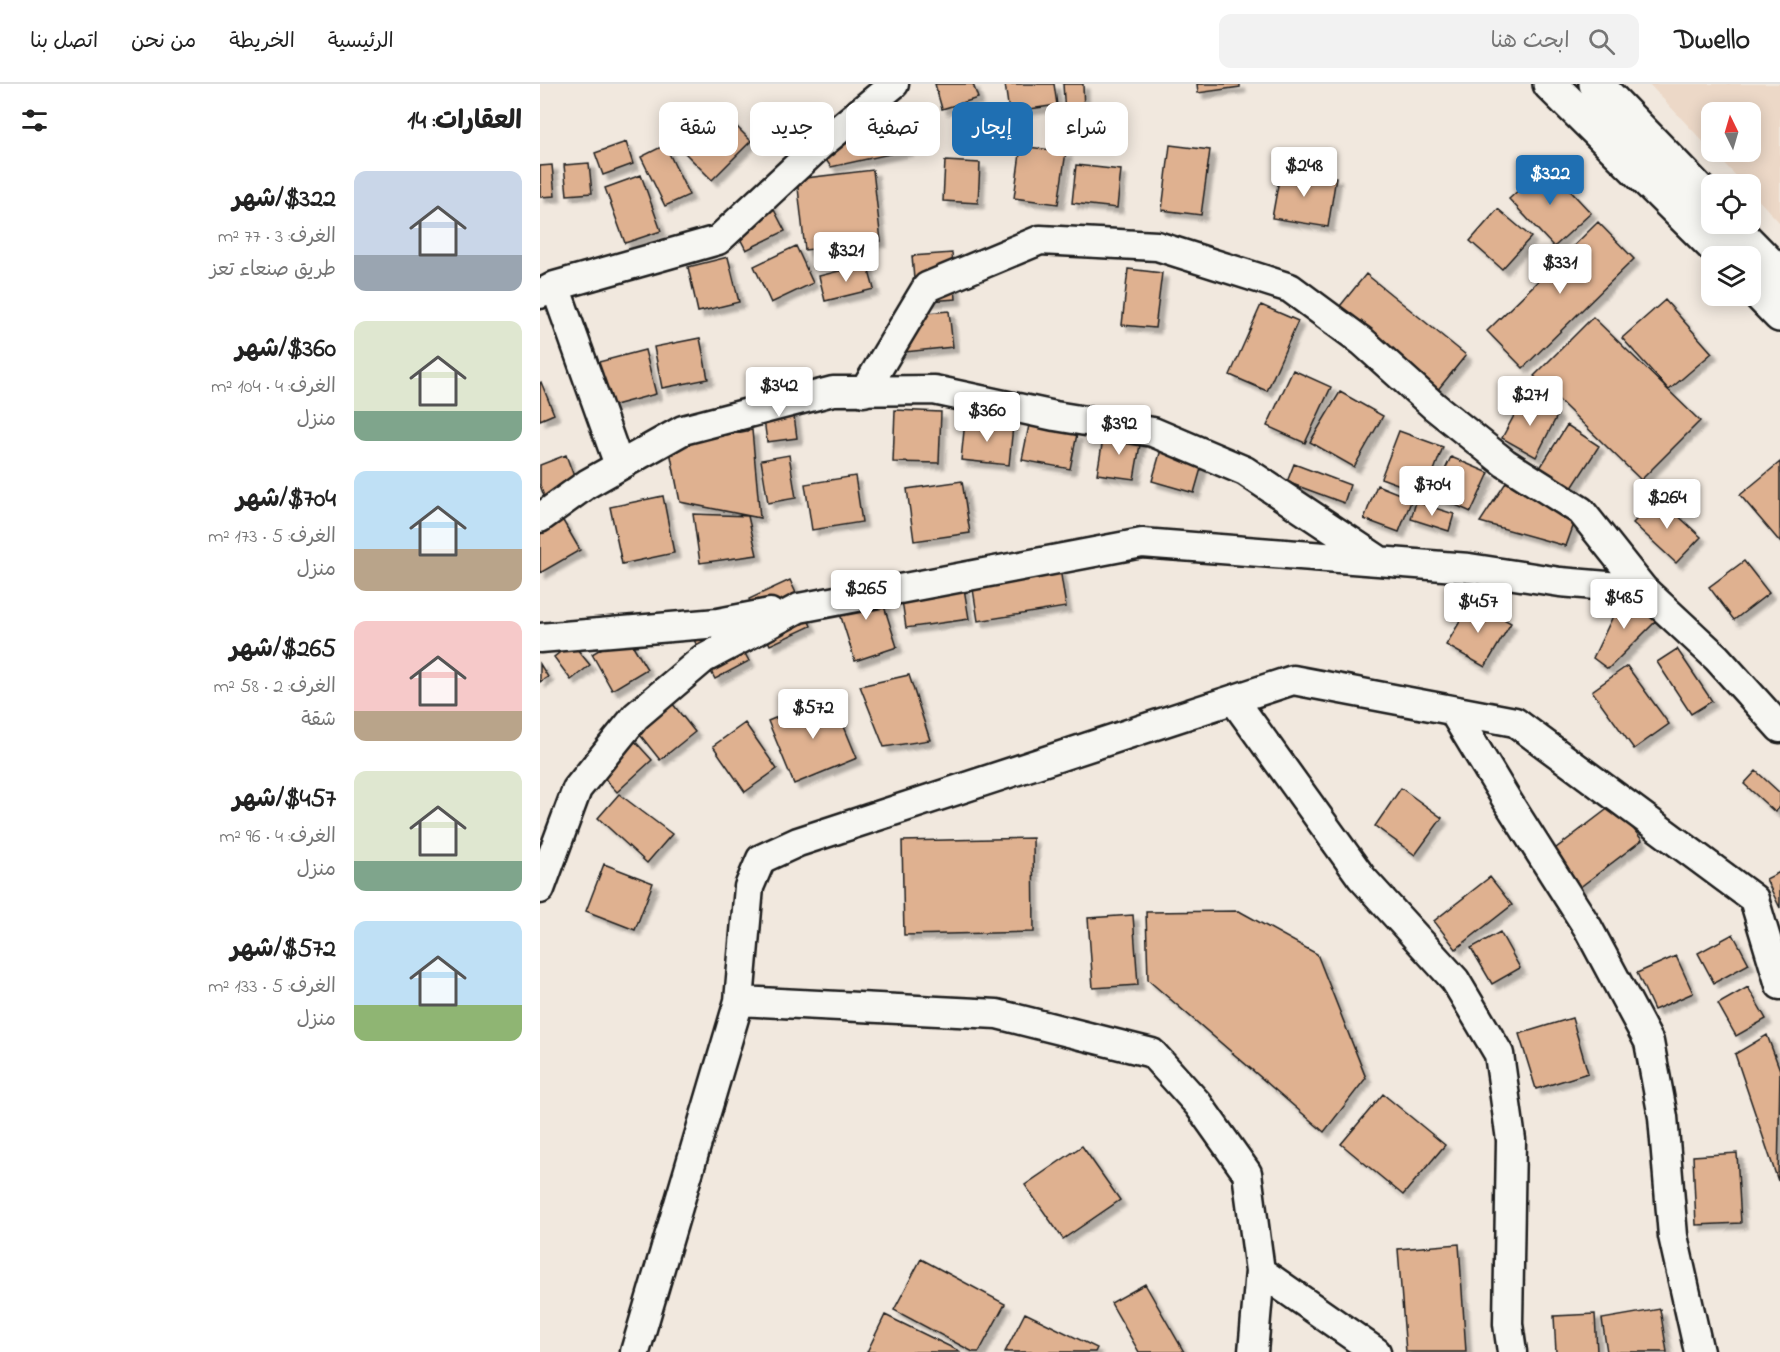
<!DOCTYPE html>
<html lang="ar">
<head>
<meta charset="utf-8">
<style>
	:root { --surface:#fff; --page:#f2f2f2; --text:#222; --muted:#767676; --line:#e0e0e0; --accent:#1f6fb2 }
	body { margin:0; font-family:"Indie Flower","Playpen Sans Arabic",sans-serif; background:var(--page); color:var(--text); direction:rtl; height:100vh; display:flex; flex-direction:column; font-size:22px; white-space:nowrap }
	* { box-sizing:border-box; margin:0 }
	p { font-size:20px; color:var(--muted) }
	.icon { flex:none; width:33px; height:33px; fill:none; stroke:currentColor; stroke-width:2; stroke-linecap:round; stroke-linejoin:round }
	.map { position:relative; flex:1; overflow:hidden; direction:ltr }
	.side { display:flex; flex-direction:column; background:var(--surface); width:540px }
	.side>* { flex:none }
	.banner { position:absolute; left:18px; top:18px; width:570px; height:54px; direction:rtl; display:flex; gap:12px }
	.needle { width:39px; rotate:355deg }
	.buttons { position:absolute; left:1161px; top:18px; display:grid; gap:12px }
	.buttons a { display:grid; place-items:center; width:60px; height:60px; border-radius:12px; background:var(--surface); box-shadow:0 3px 15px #0003; font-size:30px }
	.price { position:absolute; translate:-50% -51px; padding:0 14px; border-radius:6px; background:#fff; color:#222; font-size:20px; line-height:39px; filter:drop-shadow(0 2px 3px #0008) }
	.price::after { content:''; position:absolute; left:50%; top:36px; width:18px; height:14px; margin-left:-9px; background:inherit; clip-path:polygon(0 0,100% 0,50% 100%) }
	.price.current { background:var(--accent); color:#fff }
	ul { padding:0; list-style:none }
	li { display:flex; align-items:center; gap:18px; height:150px; padding:0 18px }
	li span { display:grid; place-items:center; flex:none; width:168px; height:120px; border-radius:12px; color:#555 }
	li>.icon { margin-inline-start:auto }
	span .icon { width:72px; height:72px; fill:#fffc; stroke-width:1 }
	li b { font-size:26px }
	h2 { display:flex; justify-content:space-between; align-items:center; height:72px; padding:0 18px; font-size:26px }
	.chip { padding:0 21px; border-radius:12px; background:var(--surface); box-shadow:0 3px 15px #0003; font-size:21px; line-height:54px }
	.chip.current { background:var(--accent); color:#fff }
	header { display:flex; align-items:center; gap:36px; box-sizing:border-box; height:84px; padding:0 30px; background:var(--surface); border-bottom:2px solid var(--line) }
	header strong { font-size:28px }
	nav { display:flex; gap:33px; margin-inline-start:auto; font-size:21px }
	.search { width:420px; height:54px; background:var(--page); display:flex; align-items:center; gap:15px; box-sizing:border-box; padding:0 21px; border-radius:12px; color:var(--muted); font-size:22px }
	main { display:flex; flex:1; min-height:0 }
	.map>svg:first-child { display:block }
	.built { fill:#ecd8c7 }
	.building { fill:#dfb190; stroke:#1c1c1c; stroke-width:1.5; filter:url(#shadow) }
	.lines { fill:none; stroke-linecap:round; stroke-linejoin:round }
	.minor-casing { stroke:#1c1c1c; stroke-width:33 }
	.highway-casing { stroke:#1c1c1c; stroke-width:38 }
	.minor { stroke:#f6f6f2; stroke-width:28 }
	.highway { stroke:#f6f6f2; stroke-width:33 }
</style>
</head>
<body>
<header>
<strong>Dwello</strong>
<div class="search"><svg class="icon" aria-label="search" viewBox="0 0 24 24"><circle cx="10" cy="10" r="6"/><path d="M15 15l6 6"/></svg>ابحث هنا</div>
<nav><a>الرئيسية</a><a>الخريطة</a><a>من نحن</a><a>اتصل بنا</a></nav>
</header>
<main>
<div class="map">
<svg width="1240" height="1268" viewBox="0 0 1240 1268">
	<defs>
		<filter id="shadow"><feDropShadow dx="5.5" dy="5.5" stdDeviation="1.5" flood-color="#0004"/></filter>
	</defs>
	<rect width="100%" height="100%" fill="#f1e8de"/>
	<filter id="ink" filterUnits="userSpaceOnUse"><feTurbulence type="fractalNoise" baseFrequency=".0167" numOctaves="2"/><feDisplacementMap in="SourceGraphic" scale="12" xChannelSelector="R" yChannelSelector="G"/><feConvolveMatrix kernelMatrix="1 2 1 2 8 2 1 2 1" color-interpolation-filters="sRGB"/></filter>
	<g filter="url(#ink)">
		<path class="built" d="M 1109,0 L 1240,0 L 1240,139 L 1211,108 L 1210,100 L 1204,100 L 1173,68 L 1210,68 L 1210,28 L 1172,28 L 1171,66 Z"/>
		<path class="building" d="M 395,0 L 433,0 L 438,14 L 402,25 Z
			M 465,0 L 514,0 L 517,21 L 469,28 Z
			M 523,0 L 543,0 L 544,28 L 525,30 Z
			M 657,0 L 700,0 L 700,3 L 658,9 Z
			M 347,21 L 368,66 L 291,83 L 281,69 Z
			M 183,29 L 211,57 L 172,96 L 144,68 Z
			M 86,58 L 93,80 L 63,91 L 55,69 Z
			M 125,61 L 149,111 L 125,122 L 101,73 Z
			M 630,61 L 670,66 L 661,131 L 622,126 Z
			M 481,62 L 526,68 L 518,120 L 474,114 Z
			M 405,77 L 440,79 L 438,119 L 403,117 Z
			M 49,79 L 52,109 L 27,111 L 24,81 Z
			M 12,81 L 15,112 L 0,113 L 0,82 Z
			M 536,81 L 581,86 L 577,124 L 532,119 Z
			M 1006,81 L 1051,129 L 1014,163 L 969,115 Z
			M 741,84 L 796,93 L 788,143 L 732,134 Z
			M 333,86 L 341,157 L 265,166 L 257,95 Z
			M 101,91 L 121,147 L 85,159 L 65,104 Z
			M 230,118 L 245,147 L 206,166 L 191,137 Z
			M 958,125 L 991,153 L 962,185 L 930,157 Z
			M 1058,138 L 1094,175 L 983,284 L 947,247 Z
			M 256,162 L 273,199 L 231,219 L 214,182 Z
			M 412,169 L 416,215 L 376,218 L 372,172 Z
			M 188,173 L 199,218 L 158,228 L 148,183 Z
			M 327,180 L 334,205 L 285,217 L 279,192 Z
			M 588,185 L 622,189 L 615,244 L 582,241 Z
			M 826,190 L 926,271 L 892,313 L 792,232 Z
			M 1125,216 L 1172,269 L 1129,306 L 1082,254 Z
			M 721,221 L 758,237 L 727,307 L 690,291 Z
			M 409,227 L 413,263 L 355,269 L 352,232 Z
			M 1053,233 L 1160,337 L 1101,396 L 994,292 Z
			M 160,254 L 168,295 L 122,304 L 114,263 Z
			M 105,266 L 116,310 L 67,323 L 55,279 Z
			M 753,286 L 791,303 L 765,359 L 727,342 Z
			M 1,298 L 14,330 L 0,336 L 0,299 Z
			M 800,308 L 843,332 L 814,383 L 770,358 Z
			M 251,309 L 257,354 L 227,358 L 221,313 Z
			M 984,313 L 1018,330 L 996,373 L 962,354 Z
			M 355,326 L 401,328 L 399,379 L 353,378 Z
			M 425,337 L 473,342 L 469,381 L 421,376 Z
			M 489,341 L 537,350 L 530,385 L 482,376 Z
			M 1027,341 L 1059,362 L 1030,407 L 998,387 Z
			M 212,346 L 220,434 L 140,418 L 129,362 Z
			M 859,347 L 903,363 L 885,410 L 841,394 Z
			M 564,349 L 601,355 L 594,395 L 557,390 Z
			M 622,362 L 664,374 L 654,409 L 612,397 Z
			M 26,371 L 38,403 L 5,415 L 0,401 L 0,381 Z
			M 249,371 L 256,414 L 228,419 L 221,376 Z
			M 911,373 L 949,389 L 931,428 L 893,411 Z
			M 1240,378 L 1240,458 L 1200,411 Z
			M 754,380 L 810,401 L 804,419 L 747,398 Z
			M 315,392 L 322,438 L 272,446 L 265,400 Z
			M 969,394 L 1035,437 L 1026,462 L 940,438 Z
			M 422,397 L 430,449 L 374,457 L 367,405 Z
			M 837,401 L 872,415 L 859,448 L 824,435 Z
			M 123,412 L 134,469 L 82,480 L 70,423 Z
			M 1118,413 L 1161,453 L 1136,479 L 1093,439 Z
			M 876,418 L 914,430 L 909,447 L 871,435 Z
			M 153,430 L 208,432 L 217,471 L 160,479 Z
			M 22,435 L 40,466 L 0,489 L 0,447 Z
			M 518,472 L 526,523 L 438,537 L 430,486 Z
			M 1204,477 L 1229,509 L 1194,536 L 1169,503 Z
			M 421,486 L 429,535 L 366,544 L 359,495 Z
			M 250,496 L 271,542 L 230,561 L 209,515 Z
			M 336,497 L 357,563 L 315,577 L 294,511 Z
			M 1085,507 L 1118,535 L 1068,585 L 1053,574 Z
			M 932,517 L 971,539 L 945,583 L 906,561 Z
			M 187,536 L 209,577 L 175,595 L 153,554 Z
			M 86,550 L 107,585 L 72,606 L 52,570 Z
			M 32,559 L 50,581 L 31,596 L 14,573 Z
			M 1137,565 L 1172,617 L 1151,630 L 1117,578 Z
			M 0,580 L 8,593 L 0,598 Z
			M 1087,582 L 1129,640 L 1094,665 L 1052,607 Z
			M 369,591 L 390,656 L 344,663 L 320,602 Z
			M 291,611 L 317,674 L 254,700 L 228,637 Z
			M 128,614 L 155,648 L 120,676 L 93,642 Z
			M 205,639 L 237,685 L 205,708 L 173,662 Z
			M 91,653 L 112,676 L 77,708 L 55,684 Z
			M 1216,687 L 1240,709 L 1240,723 L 1235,728 L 1204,700 Z
			M 861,704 L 902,734 L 875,771 L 835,742 Z
			M 79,710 L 132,750 L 107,779 L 58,734 Z
			M 1074,720 L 1102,756 L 1035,807 L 1007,771 Z
			M 493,754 L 494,848 L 364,851 L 362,757 Z
			M 64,780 L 113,799 L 95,846 L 46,827 Z
			M 1240,788 L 1240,824 L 1226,795 Z
			M 950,793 L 972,821 L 916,865 L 894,837 Z
			M 699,827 L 777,870 L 826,994 L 784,1048 L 608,896 L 606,828 Z
			M 593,831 L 598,901 L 553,904 L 548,834 Z
			M 960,848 L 980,884 L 952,900 L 931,864 Z
			M 1193,850 L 1209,880 L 1174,899 L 1158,869 Z
			M 1136,872 L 1153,909 L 1114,926 L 1097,889 Z
			M 1208,903 L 1226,935 L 1196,952 L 1178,920 Z
			M 1032,934 L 1048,989 L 996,1005 L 979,950 Z
			M 1227,951 L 1240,986 L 1238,1097 L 1195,970 Z
			M 843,1010 L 905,1061 L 863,1111 L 801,1060 Z
			M 542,1062 L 580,1116 L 523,1155 L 485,1101 Z
			M 1197,1069 L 1201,1139 L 1156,1141 L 1153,1072 Z
			M 919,1160 L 926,1268 L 866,1268 L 858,1165 Z
			M 381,1175 L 465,1220 L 439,1268 L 433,1268 L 354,1226 Z
			M 605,1200 L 644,1268 L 599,1268 L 571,1219 Z
			M 1120,1225 L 1127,1268 L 1067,1268 L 1062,1235 Z
			M 485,1229 L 557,1264 L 555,1268 L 465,1268 Z
			M 1055,1230 L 1057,1268 L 1016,1268 L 1014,1232 Z
			M 345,1231 L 421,1268 L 327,1268 Z"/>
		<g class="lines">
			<g class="minor-casing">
				<path id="minor" d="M 15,202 L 79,381
					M 0,210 L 15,202 L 178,156 L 280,61 L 354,0
					M 324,308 L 387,203 L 500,156 L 617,162 L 750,204 L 823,258 L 894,322 L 965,379 L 1041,427 L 1103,505 L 1177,574 L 1240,644
					M 0,434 L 47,400 L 143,346 L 293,307 L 394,306 L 515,332 L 613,348 L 705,387 L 840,477
					M 0,554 L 178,539 L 230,529
					M 694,616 L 822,794 L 915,896 L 959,970 L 971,1056 L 968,1240 L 972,1268
					M 913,627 L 968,718 L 1048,844 L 1109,958 L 1123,1033 L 1133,1152 L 1159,1268
					M 0,805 L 37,705 L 96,632 L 163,575 L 259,524 L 602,459 L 929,484 L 1020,498 L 1103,505
					M 199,917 L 457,930 L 612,969 L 658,1020 L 707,1089 L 720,1187 L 713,1268
					M 720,1187 L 836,1268
					M 95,1268 L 199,917 L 209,803 L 221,775 L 258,758 L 753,596 L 975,638 L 1214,815 L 1240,901"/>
			</g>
			<g class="highway-casing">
				<path id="highway" d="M 1010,0 L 1184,172
					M 1056,0 L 1172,120
					M 1190,140 L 1240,191
					M 1210,200 L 1240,231"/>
			</g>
			<use href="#minor" class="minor"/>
			<use href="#highway" class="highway"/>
		</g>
	</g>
</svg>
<div class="buttons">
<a><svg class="needle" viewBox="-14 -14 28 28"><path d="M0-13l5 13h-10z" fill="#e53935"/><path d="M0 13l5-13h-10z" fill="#767676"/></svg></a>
<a><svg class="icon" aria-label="locate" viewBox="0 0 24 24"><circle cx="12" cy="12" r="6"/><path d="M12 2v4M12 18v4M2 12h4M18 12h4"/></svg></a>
<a><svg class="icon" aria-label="layers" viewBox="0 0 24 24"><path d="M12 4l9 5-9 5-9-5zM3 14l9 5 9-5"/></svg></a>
</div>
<b class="price" style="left:764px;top:114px">$248</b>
<b class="price current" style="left:1010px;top:122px">$322</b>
<b class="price" style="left:306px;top:199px">$321</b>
<b class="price" style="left:1020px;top:211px">$331</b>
<b class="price" style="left:239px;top:334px">$342</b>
<b class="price" style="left:990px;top:343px">$271</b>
<b class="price" style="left:447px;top:359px">$360</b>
<b class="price" style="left:579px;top:372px">$392</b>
<b class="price" style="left:892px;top:433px">$704</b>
<b class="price" style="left:1127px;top:446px">$264</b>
<b class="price" style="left:326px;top:537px">$265</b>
<b class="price" style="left:1084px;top:546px">$485</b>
<b class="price" style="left:938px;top:550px">$457</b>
<b class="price" style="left:273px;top:656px">$572</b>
<div class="banner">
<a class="chip">شراء</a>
<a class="chip current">إيجار</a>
<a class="chip">تصفية</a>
<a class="chip">جديد</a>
<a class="chip">شقة</a>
</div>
</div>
<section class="side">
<h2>العقارات: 14<svg class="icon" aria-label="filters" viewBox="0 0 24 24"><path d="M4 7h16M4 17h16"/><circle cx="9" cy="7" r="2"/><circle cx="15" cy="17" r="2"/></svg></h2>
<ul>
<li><span style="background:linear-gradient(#c9d6e8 70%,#9aa5b1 0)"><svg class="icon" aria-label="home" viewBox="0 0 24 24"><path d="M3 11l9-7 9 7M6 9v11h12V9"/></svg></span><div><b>$322/شهر</b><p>الغرف: 3 · 77 m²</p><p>طريق صنعاء تعز</p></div></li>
<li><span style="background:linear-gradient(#dfe7d0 75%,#7fa58c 0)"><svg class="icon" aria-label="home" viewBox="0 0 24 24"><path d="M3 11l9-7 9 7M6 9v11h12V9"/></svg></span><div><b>$360/شهر</b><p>الغرف: 4 · 104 m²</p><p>منزل</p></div></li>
<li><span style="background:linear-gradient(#bfe0f5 65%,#b9a48a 0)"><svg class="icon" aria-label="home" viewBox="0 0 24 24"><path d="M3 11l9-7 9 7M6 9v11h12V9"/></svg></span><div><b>$704/شهر</b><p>الغرف: 5 · 173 m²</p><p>منزل</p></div></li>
<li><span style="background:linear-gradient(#f6c9c9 75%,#b9a48a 0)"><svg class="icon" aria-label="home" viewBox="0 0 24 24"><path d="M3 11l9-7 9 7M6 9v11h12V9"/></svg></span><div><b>$265/شهر</b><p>الغرف: 2 · 58 m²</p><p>شقة</p></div></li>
<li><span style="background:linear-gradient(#dfe7d0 75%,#7fa58c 0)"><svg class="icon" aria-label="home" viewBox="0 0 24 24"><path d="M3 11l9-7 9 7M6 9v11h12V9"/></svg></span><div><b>$457/شهر</b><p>الغرف: 4 · 96 m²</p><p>منزل</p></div></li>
<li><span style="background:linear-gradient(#bfe0f5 70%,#8fb573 0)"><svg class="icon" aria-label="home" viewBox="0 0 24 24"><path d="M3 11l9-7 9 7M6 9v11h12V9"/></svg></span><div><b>$572/شهر</b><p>الغرف: 5 · 133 m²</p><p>منزل</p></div></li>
</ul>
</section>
</main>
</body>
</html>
